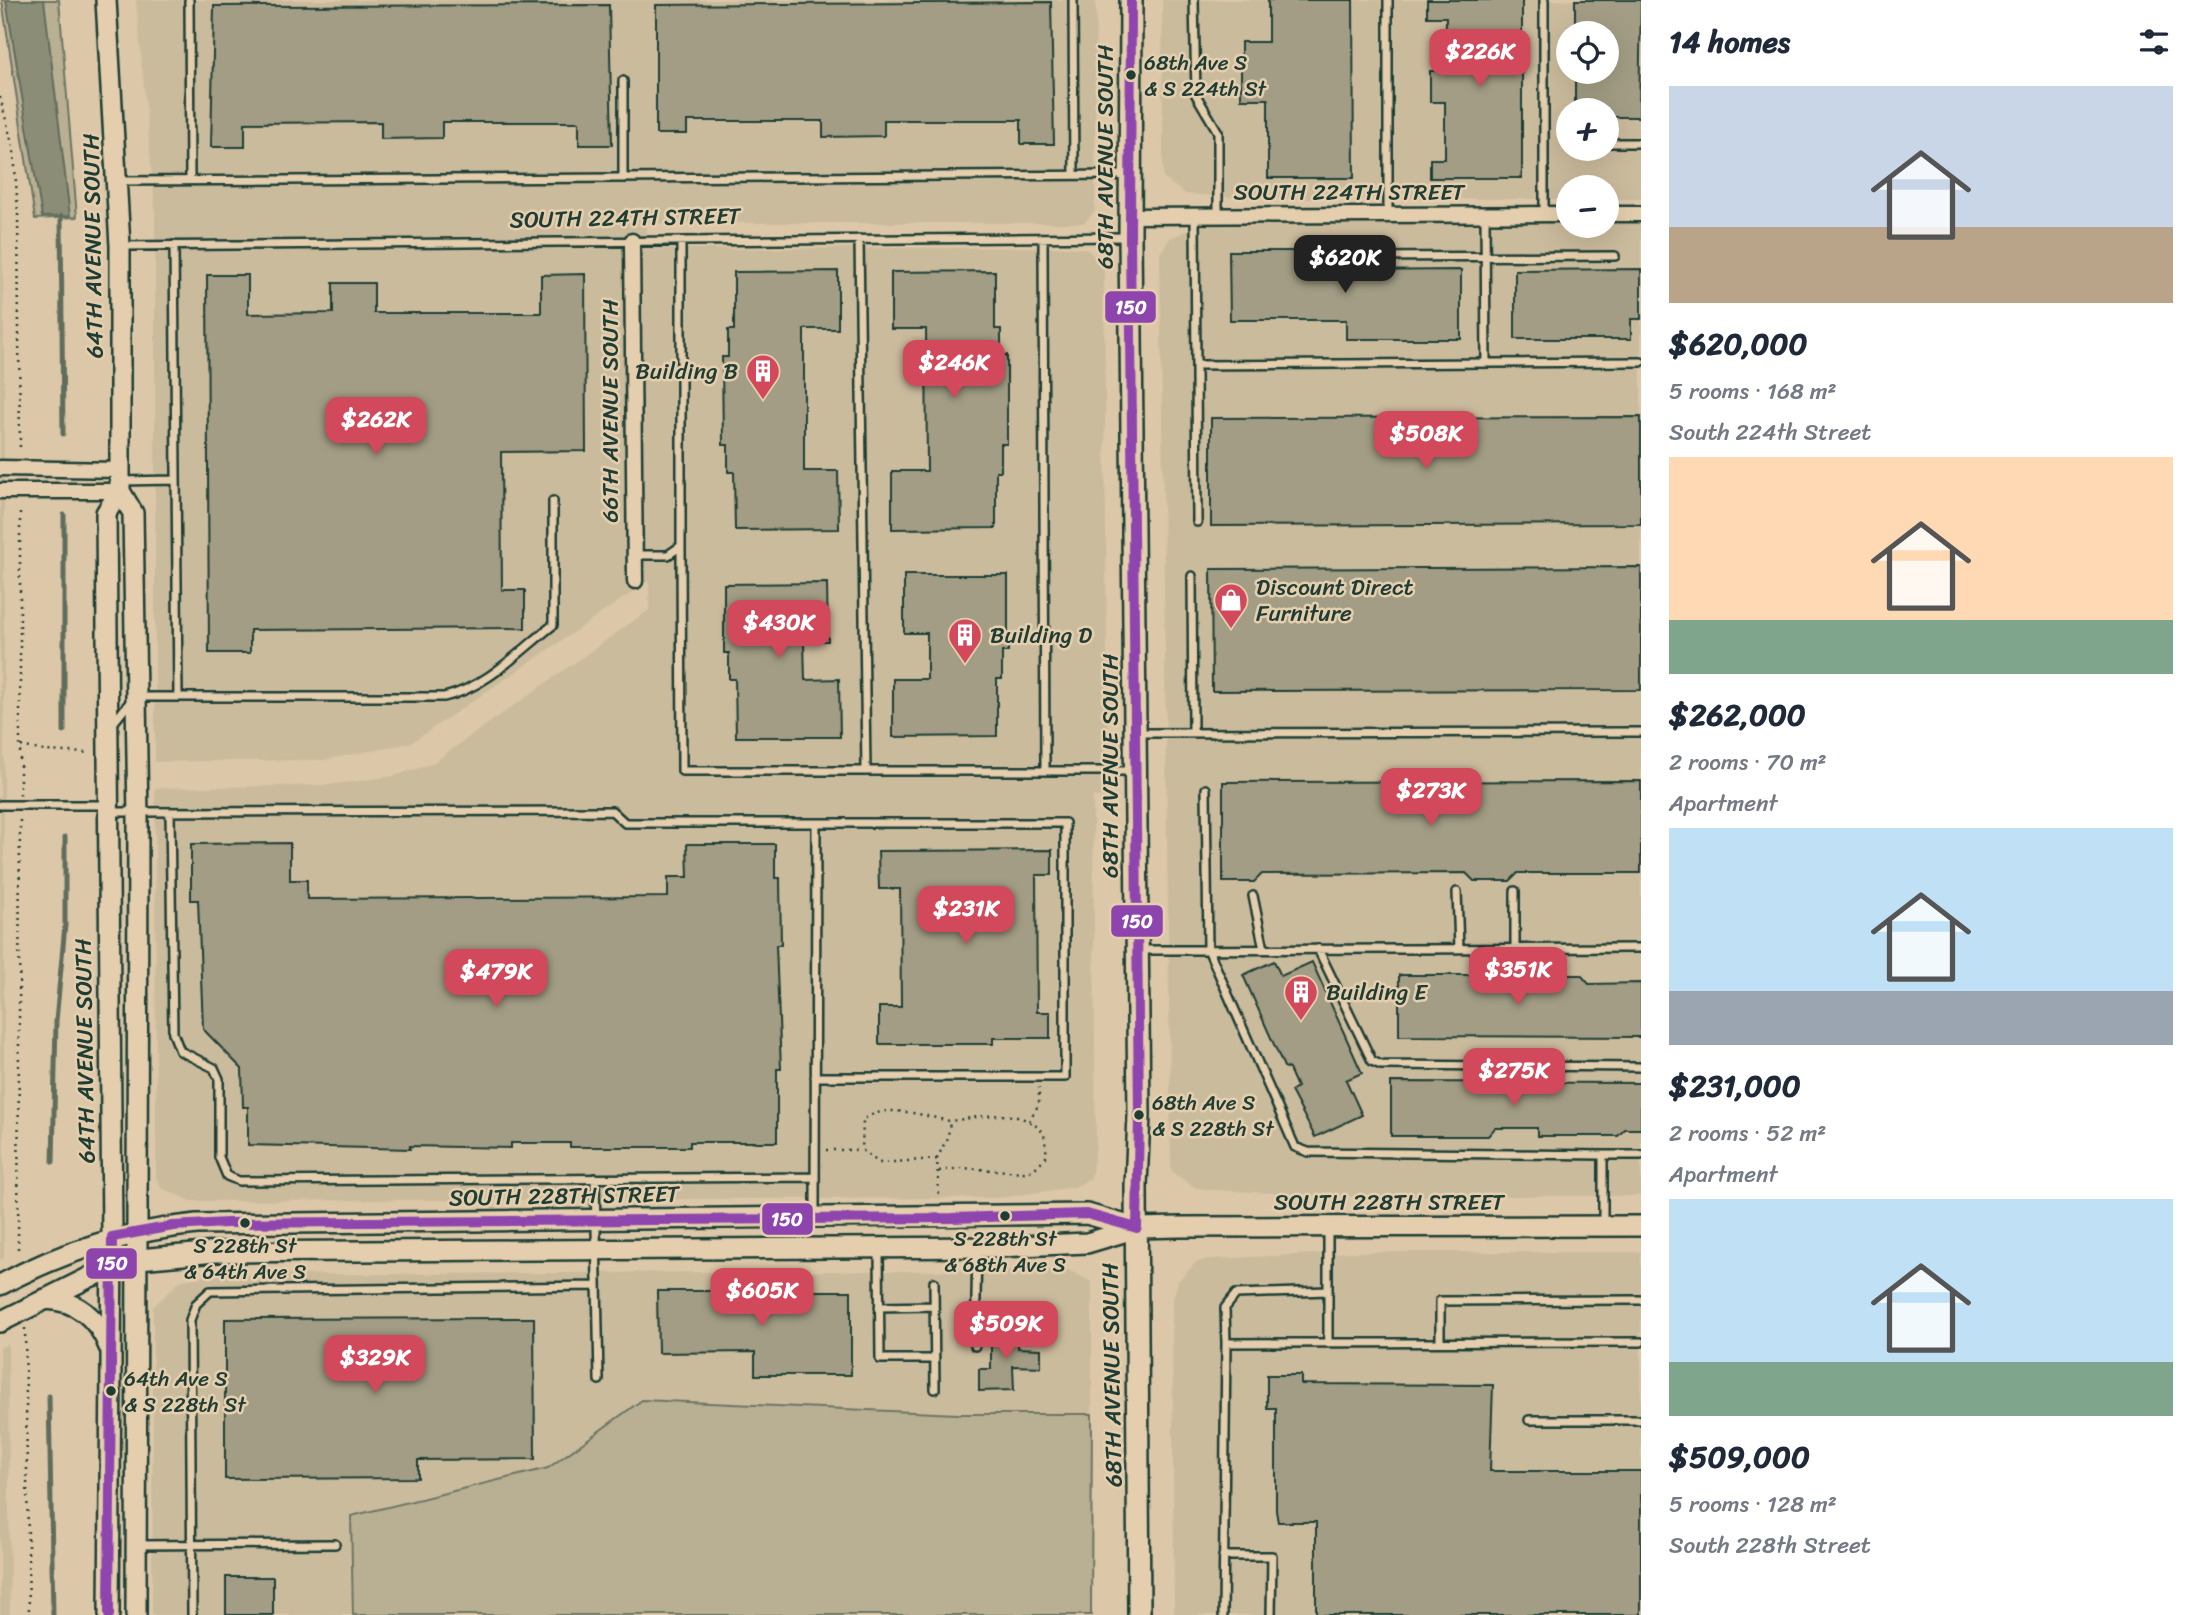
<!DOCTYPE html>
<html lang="en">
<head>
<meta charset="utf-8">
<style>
	:root { --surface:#fff; --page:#f2f2f3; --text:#1f2937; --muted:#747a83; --accent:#d1495b }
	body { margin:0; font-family:Sriracha,sans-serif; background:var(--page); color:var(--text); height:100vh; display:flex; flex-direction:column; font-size:26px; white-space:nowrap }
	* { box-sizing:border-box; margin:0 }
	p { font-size:23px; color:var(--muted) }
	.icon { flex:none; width:38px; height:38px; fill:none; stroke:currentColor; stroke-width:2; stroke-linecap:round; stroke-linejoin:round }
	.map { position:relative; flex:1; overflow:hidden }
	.panel { display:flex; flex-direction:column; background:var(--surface); width:560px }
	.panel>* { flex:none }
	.fabs { position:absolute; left:1556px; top:21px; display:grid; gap:14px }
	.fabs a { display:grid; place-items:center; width:63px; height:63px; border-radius:50%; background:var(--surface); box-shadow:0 7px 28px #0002; font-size:35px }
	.price { position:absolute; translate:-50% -60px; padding:0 16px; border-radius:14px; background:var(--accent); color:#fff; font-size:23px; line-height:46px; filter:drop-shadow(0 2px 4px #0008) }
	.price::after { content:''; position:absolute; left:50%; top:42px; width:21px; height:16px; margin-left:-10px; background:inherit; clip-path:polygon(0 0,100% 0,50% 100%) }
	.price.selected { background:#222; color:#fff }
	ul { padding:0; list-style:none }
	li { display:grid; align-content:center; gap:14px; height:371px; padding:0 28px }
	li span { display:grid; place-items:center; height:217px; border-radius:0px; color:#555 }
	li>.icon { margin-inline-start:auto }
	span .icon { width:126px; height:126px; fill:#fffc; stroke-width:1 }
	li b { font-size:30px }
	h2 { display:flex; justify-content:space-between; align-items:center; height:84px; padding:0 28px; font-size:30px }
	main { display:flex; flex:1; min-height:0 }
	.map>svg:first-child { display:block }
	.built { fill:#cbbb9d; fill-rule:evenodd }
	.green { fill:#b9af93; stroke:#6c7664; stroke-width:2 }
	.water { fill:#8c8d77; stroke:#606d5c; stroke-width:2 }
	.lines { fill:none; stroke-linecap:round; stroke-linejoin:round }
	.stream { stroke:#606d5c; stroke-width:5 }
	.building { fill:#a29d84; stroke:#1f3d34; stroke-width:2 }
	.lane-casing { stroke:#1f3d34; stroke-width:12 }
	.street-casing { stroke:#1f3d34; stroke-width:19 }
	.secondary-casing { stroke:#1f3d34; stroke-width:24 }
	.primary-casing { stroke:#1f3d34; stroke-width:26 }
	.path { stroke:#1f3d34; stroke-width:2.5; stroke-dasharray:2 5; stroke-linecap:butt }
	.lane { stroke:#e4cead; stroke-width:7 }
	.street { stroke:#e4cead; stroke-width:14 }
	.secondary { stroke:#e4cead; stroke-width:19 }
	.primary { stroke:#e4cead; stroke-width:21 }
	.bus-1-casing { stroke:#e4cead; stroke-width:16 }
	.bus-1 { stroke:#8e44ad; stroke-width:10 }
	.bus-dot { fill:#1f3d34; stroke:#e4cead; stroke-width:2.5 }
	.labels { text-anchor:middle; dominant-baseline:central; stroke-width:5; stroke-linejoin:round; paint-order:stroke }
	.bus-label { font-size:21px; fill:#1f3d34; stroke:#e4cead; text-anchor:start }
	.street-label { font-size:23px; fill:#1f3d34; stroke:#e4cead }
	.poi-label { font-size:23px; fill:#1f3d34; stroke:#e4cead; text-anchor:start }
	.line-badge { stroke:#e4cead; stroke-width:2.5 }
	.badge-label { font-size:19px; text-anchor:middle; font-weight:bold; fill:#fff }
</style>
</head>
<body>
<main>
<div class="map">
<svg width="1641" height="1615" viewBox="0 0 1641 1615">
	<rect width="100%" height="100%" fill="#dcc8a8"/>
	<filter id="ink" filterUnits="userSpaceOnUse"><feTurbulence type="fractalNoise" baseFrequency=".0143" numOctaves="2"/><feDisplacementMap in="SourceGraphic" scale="14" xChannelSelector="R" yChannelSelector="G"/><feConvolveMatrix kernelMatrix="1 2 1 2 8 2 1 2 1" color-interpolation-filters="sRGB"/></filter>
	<g filter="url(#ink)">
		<path class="built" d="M 136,0 L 1096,0 L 1095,211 L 1084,223 L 647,223 L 646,249 L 1068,247 L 1087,249 L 1104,267 L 1108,796 L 1093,797 L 1096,1145 L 1091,1178 L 1075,1187 L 1000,1198 L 204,1201 L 191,1201 L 161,1188 L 156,1177 L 155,788 L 327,785 L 394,776 L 431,764 L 649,610 L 649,581 L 411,743 L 324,760 L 155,762 L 155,209 Z
			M 1162,0 L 1641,0 L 1641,199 L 1607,199 L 1606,187 L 1568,187 L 1568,199 L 1253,199 L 1185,194 L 1163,178 ZM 1568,33 L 1606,33 L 1606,72 L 1568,72 ZM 1568,110 L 1606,110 L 1606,149 L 1568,149 Z
			M 0,153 L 4,323 L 4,1258 L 0,1260 Z
			M 1208,221 L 1568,222 L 1568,226 L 1641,222 L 1641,1196 L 1331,1196 L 1210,1190 L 1194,1187 L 1171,1171 L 1160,253 L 1170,238 Z
			M 1352,1252 L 1641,1252 L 1641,1615 L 1174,1615 L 1172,1302 L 1178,1281 L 1196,1262 L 1210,1259 Z
			M 1068,1270 L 1092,1282 L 1092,1414 L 958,1414 L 642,1400 L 548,1468 L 351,1516 L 353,1615 L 152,1615 L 153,1307 L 180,1281 L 206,1275 Z
			M 8,1343 L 10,1615 L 0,1615 L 0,1348 Z"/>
		<path class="green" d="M 2,0 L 59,0 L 77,217 L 35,219 Z
			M 642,1400 L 958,1414 L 1092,1414 L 1091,1615 L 353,1615 L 351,1516 L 548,1468 Z"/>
		<path class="water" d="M 6,0 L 44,0 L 70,216 L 42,217 Z"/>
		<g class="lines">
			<path class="stream" d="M 61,216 L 63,434
				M 64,515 L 64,731
				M 53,1162 L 56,1021 L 65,925 L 65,837
				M 49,1396 L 53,1615"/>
		</g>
		<path class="building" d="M 1268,0 L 1353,0 L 1354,178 L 1268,178 L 1268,99 L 1241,99 L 1241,42 L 1268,42 Z
			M 1427,0 L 1522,0 L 1522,178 L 1430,178 L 1430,159 L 1445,159 L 1445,102 L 1430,102 L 1430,71 L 1445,71 L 1446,17 L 1427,17 Z
			M 1575,0 L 1641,0 L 1639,117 L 1606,117 L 1606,110 L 1575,110 L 1575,72 L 1606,72 L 1606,33 L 1575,33 Z
			M 1051,2 L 1054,144 L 1021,144 L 1021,120 L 884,120 L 884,136 L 823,137 L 823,121 L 687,121 L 687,134 L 656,134 L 656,5 Z
			M 609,5 L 612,145 L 579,145 L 579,122 L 442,122 L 442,138 L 381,139 L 381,122 L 245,123 L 245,147 L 211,147 L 214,6 Z
			M 1229,251 L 1346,251 L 1346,271 L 1461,270 L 1461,339 L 1346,339 L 1346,320 L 1230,320 Z
			M 1641,269 L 1641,319 L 1631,319 L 1631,339 L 1515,339 L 1515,270 Z
			M 838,271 L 838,329 L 804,329 L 804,471 L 838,471 L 839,529 L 735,530 L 734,472 L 728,472 L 728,445 L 723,445 L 722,357 L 728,357 L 728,330 L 734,330 L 734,272 Z
			M 995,271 L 995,329 L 1001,329 L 1001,355 L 1007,355 L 1007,444 L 1001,444 L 1001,471 L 996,471 L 996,528 L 892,529 L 892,471 L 927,471 L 926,329 L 891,329 L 891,272 Z
			M 585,274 L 586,451 L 501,452 L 502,590 L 525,590 L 525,628 L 250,630 L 250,653 L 209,653 L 207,275 L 248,275 L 248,314 L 333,313 L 333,283 L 374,283 L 374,313 L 541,313 L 541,275 Z
			M 1641,417 L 1641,524 L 1211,526 L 1211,418 Z
			M 1641,567 L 1641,690 L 1212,691 L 1211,569 Z
			M 904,575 L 1008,575 L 1008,652 L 1002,652 L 1002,679 L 997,679 L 997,736 L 893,737 L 893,679 L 927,679 L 927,633 L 904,633 Z
			M 827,583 L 828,641 L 804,641 L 805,680 L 839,679 L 840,737 L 736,737 L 735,679 L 729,679 L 729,653 L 724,653 L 724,584 Z
			M 1641,781 L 1641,873 L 1518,873 L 1510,881 L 1474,881 L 1466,873 L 1262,874 L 1254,882 L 1223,882 L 1223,782 Z
			M 290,843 L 290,880 L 307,880 L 307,899 L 668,897 L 668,877 L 688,877 L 687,844 L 775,844 L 775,878 L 780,878 L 781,945 L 776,945 L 781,1069 L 777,1069 L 777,1142 L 690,1142 L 690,1147 L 570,1147 L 570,1143 L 511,1143 L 511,1148 L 410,1146 L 410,1149 L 248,1145 L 248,1107 L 243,1107 L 242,1069 L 203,1029 L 198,900 L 191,900 L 191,844 Z
			M 1052,850 L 1052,875 L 1036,875 L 1037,1012 L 1050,1012 L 1050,1038 L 993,1038 L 993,1044 L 879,1044 L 879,1007 L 901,1007 L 900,889 L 879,889 L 878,851 Z
			M 1274,961 L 1281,976 L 1312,962 L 1362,1073 L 1346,1080 L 1362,1115 L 1315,1137 L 1291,1091 L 1297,1087 L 1289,1069 L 1284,1067 L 1243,975 Z
			M 1399,975 L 1469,975 L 1476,983 L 1514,983 L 1514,975 L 1581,975 L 1589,984 L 1641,983 L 1641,1037 L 1399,1036 Z
			M 1391,1082 L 1641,1083 L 1641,1129 L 1625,1129 L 1618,1136 L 1537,1136 L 1537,1128 L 1495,1128 L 1488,1136 L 1391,1136 Z
			M 657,1291 L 851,1291 L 851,1375 L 755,1375 L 755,1352 L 658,1353 Z
			M 534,1318 L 535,1459 L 418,1460 L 418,1478 L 225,1479 L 225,1319 Z
			M 991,1330 L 1018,1330 L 1018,1348 L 1041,1349 L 1041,1367 L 1013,1366 L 1014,1390 L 979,1391 L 979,1369 L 991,1369 Z
			M 1267,1375 L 1301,1375 L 1301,1384 L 1493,1385 L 1490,1471 L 1641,1471 L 1641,1615 L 1316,1615 L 1316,1522 L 1278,1522 L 1276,1511 L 1276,1408 L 1267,1408 Z
			M 226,1577 L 273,1577 L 273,1615 L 226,1615 Z"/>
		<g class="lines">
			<g class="lane-casing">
				<path id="lane" d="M 189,0 L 190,180
					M 1073,0 L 1074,175
					M 1194,0 L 1196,95 L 1218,132 L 1218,215
					M 623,81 L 623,178
					M 1606,143 L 1641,143
					M 117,181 L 1126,175
					M 1544,214 L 1544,0
					M 1388,215 L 1388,0
					M 1485,215 L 1486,363
					M 1195,216 L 1197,522
					M 1043,238 L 1045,771 L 1134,771
					M 859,239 L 866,771
					M 121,246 L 1127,237
					M 1355,257 L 1615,256
					M 1196,365 L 1641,362
					M 121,481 L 174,480
					M 681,546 L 682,771 L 1045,771
					M 634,555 L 668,555 L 681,546 L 681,241
					M 1192,576 L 1193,733
					M 178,697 L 444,697 C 485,688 520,651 553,625 L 553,501
					M 114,722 L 134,697 L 178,697 L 174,245
					M 1137,733 L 1641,732
					M 1206,789 L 1208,949 L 1295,1147 L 1308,1152 L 1603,1155
					M 0,805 L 107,805
					M 112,812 L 612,811 L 625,823 L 1065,823 L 1065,1077 L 815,1077
					M 170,812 L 173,1033 L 180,1051 L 214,1068 L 219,1079 L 219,1157 L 227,1176 L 239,1181 L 815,1177
					M 1515,891 L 1515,948
					M 1457,892 L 1459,949
					M 1253,896 L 1264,949
					M 1318,949 L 1372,1061 L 1381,1065 L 1641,1067
					M 1139,950 L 1641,948
					M 595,1178 L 599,1380
					M 815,1214 L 816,823
					M 1603,1226 L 1603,1155 L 1641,1155
					M 1328,1228 L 1328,1342
					M 879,1250 L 880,1359 L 934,1359
					M 934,1282 L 935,1389
					M 879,1307 L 934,1306
					M 1440,1341 L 1440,1301 L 1641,1300
					M 1226,1343 L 1225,1308 L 1236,1294 L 1328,1291
					M 975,1346 L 977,1248
					M 1529,1420 L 1641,1420
					M 137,1545 L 335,1544
					M 1223,1556 L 1272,1556 L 1271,1615
					M 192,1615 L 190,1320 L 196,1304 L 210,1291 L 597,1286
					M 1223,1615 L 1226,1343 L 1641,1342"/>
			</g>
			<g class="street-casing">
				<path id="street" d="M 1606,214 L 1641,214
					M 1131,216 L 1568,214
					M 632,241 L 635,581
					M 0,468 L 120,470
					M 0,491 L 120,491"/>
			</g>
			<g class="secondary-casing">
				<path id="secondary" d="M 106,0 L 120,246 L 120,491 L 133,513 L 138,819 L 136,1615
					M 0,1285 C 63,1251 126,1231 197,1224 L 1087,1214 L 1136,1228
					M 45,1299 C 77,1300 98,1318 109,1347
					M 0,1322 L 90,1277 L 139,1259 L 216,1252 L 999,1247 L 1087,1243 L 1137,1228 L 1180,1227 L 1641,1226
					M 109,1615 L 112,1237 L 106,513 L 120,491"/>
			</g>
			<g class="primary-casing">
				<path id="primary" d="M 1131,0 L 1130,237 L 1139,1115 L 1136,1186 L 1139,1615"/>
			</g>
			<path class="path" d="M 0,97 L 14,151 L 18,214 L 20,452
				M 21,746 L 44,751 L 90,753
				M 20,795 L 20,508
				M 1029,1121 L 1039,1104 L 1039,1088
				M 826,1150 L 861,1150
				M 937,1159 L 879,1163 L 862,1150 L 863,1120 C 886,1102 923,1116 950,1121 L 948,1136 L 937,1159 L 939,1197
				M 939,1171 L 962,1168 L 1024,1172 L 1033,1170 L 1047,1156 L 1044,1134 C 1021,1105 982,1117 950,1121
				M 18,1249 L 20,816
				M 25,1328 L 29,1615"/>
			<use href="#lane" class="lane"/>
			<use href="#street" class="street"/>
			<use href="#secondary" class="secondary"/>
			<use href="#primary" class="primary"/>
			<g class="bus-1-casing">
				<path id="bus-1" d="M 1131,0 L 1130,237 L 1139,1115 L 1137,1228
					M 109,1615 L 112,1237 L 173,1226 L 227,1223 L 952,1218 L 1087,1214 L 1137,1228"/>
			</g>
			<use href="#bus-1" class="bus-1"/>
		</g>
	</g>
	<defs>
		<g id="building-pin" transform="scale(1.75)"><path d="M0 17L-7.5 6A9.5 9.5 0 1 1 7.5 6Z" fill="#d1495b" stroke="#e4cead"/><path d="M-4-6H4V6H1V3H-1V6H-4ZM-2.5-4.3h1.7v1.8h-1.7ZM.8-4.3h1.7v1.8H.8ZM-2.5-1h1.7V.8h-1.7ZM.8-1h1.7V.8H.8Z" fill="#fff"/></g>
		<g id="shop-pin" transform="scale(1.75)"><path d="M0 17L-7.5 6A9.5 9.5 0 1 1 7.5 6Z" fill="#d1495b" stroke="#e4cead"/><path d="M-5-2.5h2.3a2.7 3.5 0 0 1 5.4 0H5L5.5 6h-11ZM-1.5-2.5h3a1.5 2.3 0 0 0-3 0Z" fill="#fff"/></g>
	</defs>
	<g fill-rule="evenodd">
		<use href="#building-pin" x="763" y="371"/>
		<use href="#shop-pin" x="1231" y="600"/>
		<use href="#building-pin" x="965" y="635"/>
		<use href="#building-pin" x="1301" y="992"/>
	</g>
	<g class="bus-dot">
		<circle cx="1131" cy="75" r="6"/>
		<circle cx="1139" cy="1115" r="6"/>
		<circle cx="1005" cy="1216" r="6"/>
		<circle cx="245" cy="1223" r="6"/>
		<circle cx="111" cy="1391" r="6"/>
	</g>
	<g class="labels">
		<g class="bus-label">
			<text x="1144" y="63">68th Ave S<tspan x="1144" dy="26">&amp; S 224th St</tspan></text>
			<text x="1152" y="1103">68th Ave S<tspan x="1152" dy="26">&amp; S 228th St</tspan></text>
			<text x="1005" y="1239" text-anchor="middle">S 228th St<tspan x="1005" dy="26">&amp; 68th Ave S</tspan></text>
			<text x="245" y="1246" text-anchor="middle">S 228th St<tspan x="245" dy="26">&amp; 64th Ave S</tspan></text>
			<text x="124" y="1379">64th Ave S<tspan x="124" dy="26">&amp; S 228th St</tspan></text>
		</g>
		<g class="street-label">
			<text transform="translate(1105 157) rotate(-90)">68TH AVENUE SOUTH</text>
			<text x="1349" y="192">SOUTH 224TH STREET</text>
			<text transform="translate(625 218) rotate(-1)">SOUTH 224TH STREET</text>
			<text transform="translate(93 246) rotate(-91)">64TH AVENUE SOUTH</text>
			<text transform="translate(610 411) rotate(-90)">66TH AVENUE SOUTH</text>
			<text transform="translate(1110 766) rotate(-90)">68TH AVENUE SOUTH</text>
			<text transform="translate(85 1051) rotate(-91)">64TH AVENUE SOUTH</text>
			<text transform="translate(564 1196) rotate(-1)">SOUTH 228TH STREET</text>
			<text x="1389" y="1202">SOUTH 228TH STREET</text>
			<text transform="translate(1112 1375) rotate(-91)">68TH AVENUE SOUTH</text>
		</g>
		<g class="poi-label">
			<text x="738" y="371" text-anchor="end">Building B</text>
			<text x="1256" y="587">Discount Direct<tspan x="1256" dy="26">Furniture</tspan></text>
			<text x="990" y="635">Building D</text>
			<text x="1326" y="992">Building E</text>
		</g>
	</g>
	<g class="line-badge">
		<rect x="1104" y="290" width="53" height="34" rx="7" fill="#8e44ad"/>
		<rect x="1110" y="904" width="54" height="34" rx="7" fill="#8e44ad"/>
		<rect x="761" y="1202" width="53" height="34" rx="7" fill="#8e44ad"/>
		<rect x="85" y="1247" width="53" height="33" rx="7" fill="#8e44ad"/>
	</g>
	<g class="badge-label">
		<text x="1131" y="314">150</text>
		<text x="1137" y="928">150</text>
		<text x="787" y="1226">150</text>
		<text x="112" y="1270">150</text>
	</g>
</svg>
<div class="fabs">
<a><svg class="icon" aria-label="locate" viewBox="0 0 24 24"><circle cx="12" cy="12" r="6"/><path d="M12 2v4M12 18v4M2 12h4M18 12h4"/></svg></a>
<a>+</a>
<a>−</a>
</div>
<b class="price" style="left:1480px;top:89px">$226K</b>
<b class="price selected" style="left:1345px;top:295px">$620K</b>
<b class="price" style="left:954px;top:400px">$246K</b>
<b class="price" style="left:376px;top:457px">$262K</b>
<b class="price" style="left:1426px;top:471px">$508K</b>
<b class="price" style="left:779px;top:660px">$430K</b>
<b class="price" style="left:1431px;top:828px">$273K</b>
<b class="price" style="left:966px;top:946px">$231K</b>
<b class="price" style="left:1518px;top:1007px">$351K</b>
<b class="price" style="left:496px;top:1009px">$479K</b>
<b class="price" style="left:1514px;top:1108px">$275K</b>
<b class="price" style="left:762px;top:1328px">$605K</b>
<b class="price" style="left:1006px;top:1361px">$509K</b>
<b class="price" style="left:375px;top:1395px">$329K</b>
</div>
<section class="panel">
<h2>14 homes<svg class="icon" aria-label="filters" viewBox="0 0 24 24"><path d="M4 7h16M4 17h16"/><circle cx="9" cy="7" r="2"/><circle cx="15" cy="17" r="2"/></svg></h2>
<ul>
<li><span style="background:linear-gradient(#c9d6e8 65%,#b9a48a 0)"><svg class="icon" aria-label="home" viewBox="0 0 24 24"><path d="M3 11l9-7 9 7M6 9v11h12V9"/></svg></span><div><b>$620,000</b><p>5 rooms · 168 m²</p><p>South 224th Street</p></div></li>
<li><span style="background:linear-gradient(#ffd9b3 75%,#7fa58c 0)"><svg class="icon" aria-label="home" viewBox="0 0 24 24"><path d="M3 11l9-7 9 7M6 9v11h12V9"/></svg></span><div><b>$262,000</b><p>2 rooms · 70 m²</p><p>Apartment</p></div></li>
<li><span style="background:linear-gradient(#bfe0f5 75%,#9aa5b1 0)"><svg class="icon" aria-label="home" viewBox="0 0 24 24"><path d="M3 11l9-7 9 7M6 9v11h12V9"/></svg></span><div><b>$231,000</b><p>2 rooms · 52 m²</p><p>Apartment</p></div></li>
<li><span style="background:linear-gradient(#bfe0f5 75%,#7fa58c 0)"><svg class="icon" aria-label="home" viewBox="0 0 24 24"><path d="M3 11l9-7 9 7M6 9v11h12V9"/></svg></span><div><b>$509,000</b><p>5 rooms · 128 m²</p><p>South 228th Street</p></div></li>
</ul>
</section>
</main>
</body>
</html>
